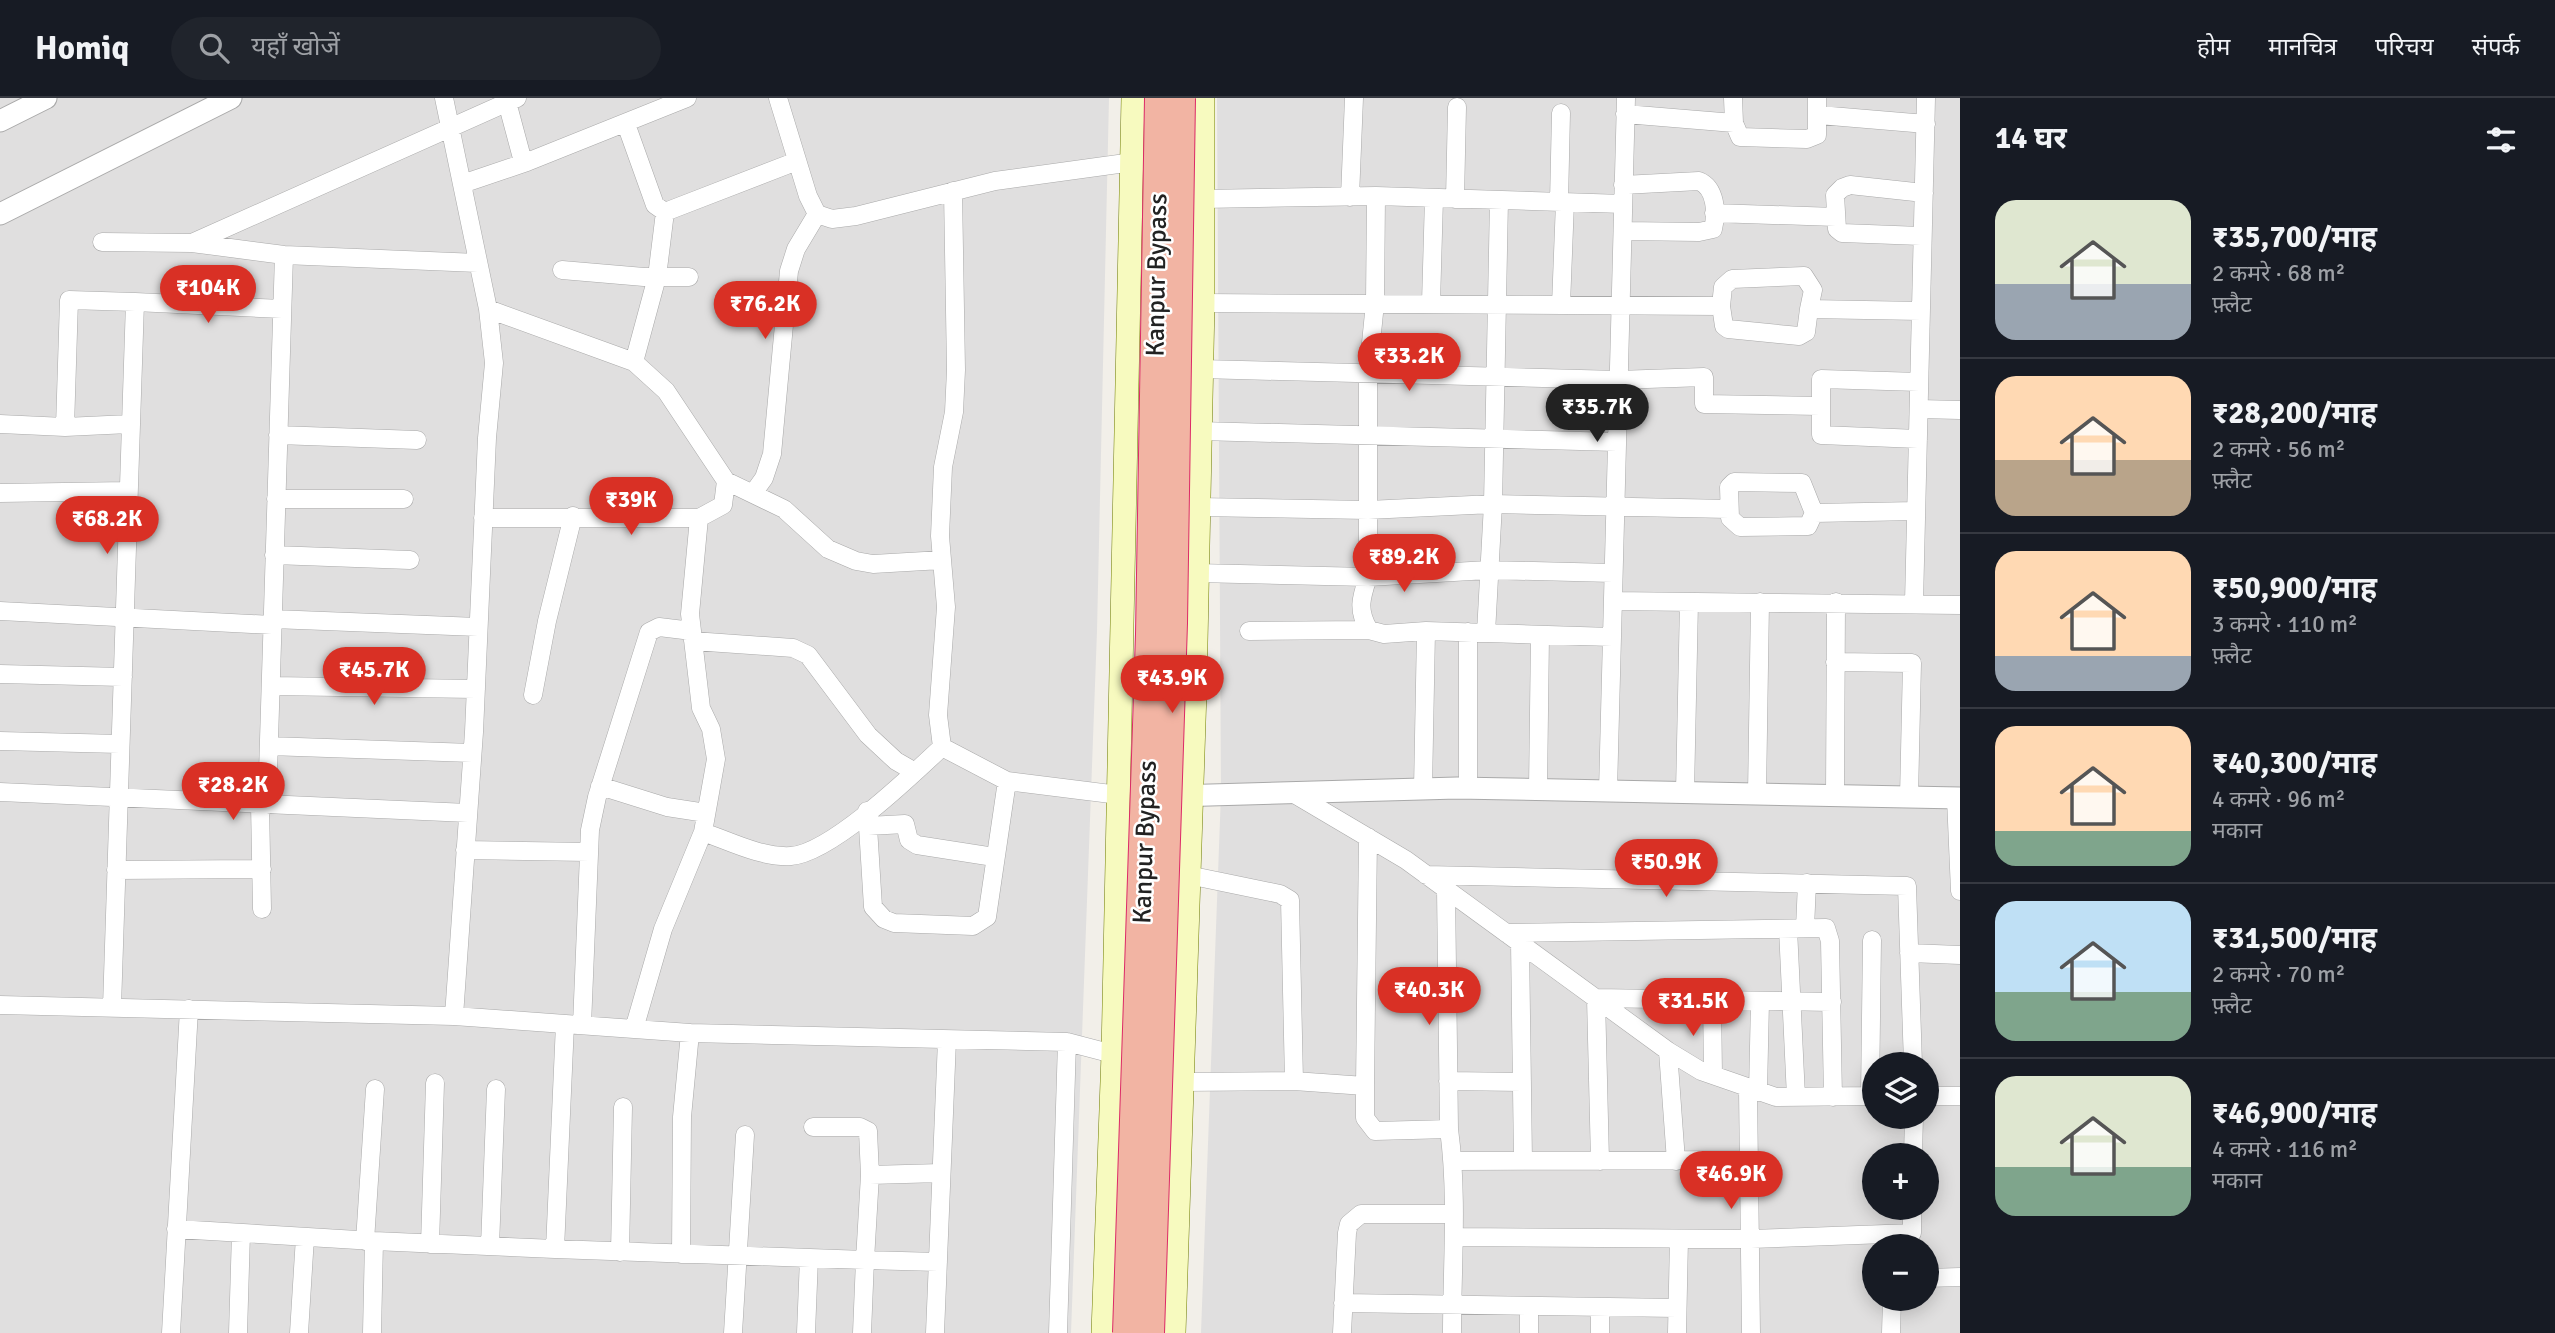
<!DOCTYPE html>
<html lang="hi">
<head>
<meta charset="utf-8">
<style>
	:root { --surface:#171b24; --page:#20242c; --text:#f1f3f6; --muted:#9ea1a6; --line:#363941; --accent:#d93025 }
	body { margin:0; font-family:Signika,"Noto Sans Devanagari",sans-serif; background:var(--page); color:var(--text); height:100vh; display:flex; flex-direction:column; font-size:26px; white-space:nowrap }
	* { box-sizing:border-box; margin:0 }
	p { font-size:23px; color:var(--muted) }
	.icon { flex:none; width:38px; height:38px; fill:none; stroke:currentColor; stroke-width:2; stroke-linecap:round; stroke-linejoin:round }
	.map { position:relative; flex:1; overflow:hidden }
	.details { display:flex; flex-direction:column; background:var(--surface); width:595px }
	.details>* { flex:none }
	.tools { position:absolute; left:1862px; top:954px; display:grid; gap:14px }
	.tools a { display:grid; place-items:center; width:77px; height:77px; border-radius:50%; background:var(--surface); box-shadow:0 4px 18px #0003; font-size:35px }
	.price { position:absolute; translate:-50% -60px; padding:0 16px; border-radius:24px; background:var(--accent); color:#fff; font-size:23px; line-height:46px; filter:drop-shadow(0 2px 4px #0008) }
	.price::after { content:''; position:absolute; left:50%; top:42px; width:21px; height:16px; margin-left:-10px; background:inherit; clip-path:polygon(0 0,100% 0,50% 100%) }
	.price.current { background:#222; color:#fff }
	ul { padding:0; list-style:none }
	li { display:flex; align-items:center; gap:21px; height:175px; padding:0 35px }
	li+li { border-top:2px solid var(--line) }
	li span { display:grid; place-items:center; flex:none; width:196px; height:140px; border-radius:21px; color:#555 }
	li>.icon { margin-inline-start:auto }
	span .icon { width:84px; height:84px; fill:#fffc; stroke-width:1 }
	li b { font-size:30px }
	h2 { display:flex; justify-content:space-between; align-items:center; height:84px; padding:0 35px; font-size:30px }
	header { display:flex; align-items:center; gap:42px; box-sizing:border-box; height:98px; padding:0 35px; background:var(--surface); border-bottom:2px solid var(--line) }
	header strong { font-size:33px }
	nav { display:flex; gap:38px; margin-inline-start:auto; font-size:24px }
	.search { width:490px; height:63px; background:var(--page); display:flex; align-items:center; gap:18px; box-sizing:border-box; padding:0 24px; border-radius:38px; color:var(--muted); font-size:26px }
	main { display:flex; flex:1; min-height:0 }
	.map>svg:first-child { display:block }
	.residential { fill:#e0dfdf; fill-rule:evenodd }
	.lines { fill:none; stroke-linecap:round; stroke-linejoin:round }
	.minor-casing { stroke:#a9a9a9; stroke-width:19 }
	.tertiary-casing { stroke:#a9a9a9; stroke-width:23 }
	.secondary-casing { stroke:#707d05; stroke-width:24 }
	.minor { stroke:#fff; stroke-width:18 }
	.tertiary { stroke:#fff; stroke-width:21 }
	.secondary { stroke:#f7fabf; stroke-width:23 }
	.trunk-bridge-casing { stroke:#dc2a67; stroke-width:30; stroke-linecap:butt }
	.trunk-bridge { stroke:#f2b4a3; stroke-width:28 }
	.labels { text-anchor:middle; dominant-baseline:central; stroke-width:5; stroke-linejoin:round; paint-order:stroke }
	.street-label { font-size:26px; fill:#222; stroke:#fff }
</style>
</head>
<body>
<header>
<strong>Homiq</strong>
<div class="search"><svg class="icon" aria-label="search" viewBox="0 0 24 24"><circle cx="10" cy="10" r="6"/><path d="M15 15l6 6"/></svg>यहाँ खोजें</div>
<nav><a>होम</a><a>मानचित्र</a><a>परिचय</a><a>संपर्क</a></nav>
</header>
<main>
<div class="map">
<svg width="1960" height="1235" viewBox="0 0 1960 1235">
	<rect width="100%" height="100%" fill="#f2efe9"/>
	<path class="residential" d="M 0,0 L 1109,0 L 1097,533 L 1071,1235 L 0,1235 Z
		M 1217,0 L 1960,0 L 1960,1235 L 1201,1235 L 1221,695 ZM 1874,966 L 1927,966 L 1927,1018 L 1874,1018 ZM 1874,1057 L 1927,1057 L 1927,1110 L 1874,1110 ZM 1874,1148 L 1927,1148 L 1927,1200 L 1874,1200 Z"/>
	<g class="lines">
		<g class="minor-casing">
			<path id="minor" d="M 444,0 L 488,211 L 494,265 L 487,340 L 474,634 L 454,918
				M 778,0 L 808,98 L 817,116 L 832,121 L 856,118 L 995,83 L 1133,64
				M 1733,0 L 1734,25 L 1740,39 L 1807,41 L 1817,37 L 1817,0
				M 507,4 L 522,60 L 527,64 L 687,0
				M 1625,16 L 1734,25
				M 1819,17 L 1926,26
				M 626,26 L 655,107 L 665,114 L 797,63
				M 462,86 L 527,64
				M 1623,87 L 1699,83 C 1716,90 1717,115 1713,131 L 1699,134 L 1624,133
				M 953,93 L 956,272 L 954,314 L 943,369 L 940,438 L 946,509 L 938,617 L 942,649 L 1007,683 L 1119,697
				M 1376,98 L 1375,205 L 1368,275 L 1368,479 C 1361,500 1357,512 1369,532 L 1384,536 L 1426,533 L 1612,539
				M 1350,99 L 1354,0
				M 1203,101 L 1376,98 L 1623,106
				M 1455,101 L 1457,9
				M 1559,104 L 1561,15
				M 1714,115 L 1836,119
				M 1921,138 L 1842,135 L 1837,131 L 1835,97 L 1842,90 L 1850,87 L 1924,95
				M 102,144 L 192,145 L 284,157 L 478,165
				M 192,145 L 517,0
				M 562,172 L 644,179 L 689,179
				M 135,204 L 282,211
				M 1203,205 L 1721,208
				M 1431,205 L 1434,100
				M 1561,207 L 1565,104
				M 488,211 L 634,264 L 666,293 L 726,383 L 784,411 L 828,451 L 856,463 L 873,466 L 942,462
				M 1809,211 L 1806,234 L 1799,238 L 1728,231 L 1724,228 L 1721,208 L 1723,189 L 1732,181 L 1804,178 L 1813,192 L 1809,211 L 1921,213
				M 634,264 L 657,179 L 665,114
				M 1201,271 L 1618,282 L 1704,279 L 1704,306 L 1820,308
				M 1919,311 L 1960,312
				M 0,326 L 65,329 L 129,326
				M 65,329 L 69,202 L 135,204 L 112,909
				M 1200,333 L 1617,344
				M 278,337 L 417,342
				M 1918,341 L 1821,337 L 1821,281 L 1919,284
				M 754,394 L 764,380 L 772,356 L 789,173 L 796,151 L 817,116
				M 0,395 L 127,393
				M 276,401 L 404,401
				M 1198,409 L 1368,412 L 1493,406 L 1729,411
				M 1814,415 L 1802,385 L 1734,384 L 1729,389 L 1730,420 L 1740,429 L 1808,428 L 1814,415 L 1916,413
				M 483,420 L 699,420 L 723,407 L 726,383
				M 274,457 L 410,462
				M 1196,475 L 1368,479 L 1488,472 L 1613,475
				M 1613,503 L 1960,507
				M 1914,505 L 1926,0
				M 0,513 L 272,527
				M 273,521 L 478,529
				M 1249,533 L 1369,532
				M 1486,535 L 1493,406 L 1499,102
				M 693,543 L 793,550 L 808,557 L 868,637 L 896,663 L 915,674
				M 1835,564 L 1912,565 L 1909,699
				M 0,576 L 123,579
				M 271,588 L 476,591
				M 533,597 L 547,523 L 573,418
				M 0,643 L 120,646
				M 269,648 L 472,655
				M 600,688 L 667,709 L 706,715
				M 1468,690 L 1468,534
				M 1423,691 L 1426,533
				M 1538,691 L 1540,537
				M 1608,693 L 1626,0
				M 0,694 L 468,715
				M 1291,694 L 1406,762 L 1668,953 L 1701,973 L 1776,999 L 1874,998
				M 1685,694 L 1689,504
				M 1757,696 L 1760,504
				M 1835,697 L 1836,504
				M 1956,700 L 1960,793
				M 260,706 L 262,811
				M 267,707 L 284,157
				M 867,713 L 873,809 L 884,821 L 894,825 L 973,828 L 987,819 L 1007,683
				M 868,728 L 905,726 L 909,742 L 917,747 L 994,759
				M 703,734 C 729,743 762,760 791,758 C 831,755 911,678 942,649
				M 465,752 L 589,754
				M 116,772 L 262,771
				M 1188,777 L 1280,796 L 1290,802 L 1294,983
				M 1426,777 L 1907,788 L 1913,966
				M 1446,791 L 1449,1031 C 1458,1099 1452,1167 1452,1235
				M 1805,830 L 1807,785
				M 1788,831 L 1796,999
				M 1506,835 L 1826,830 L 1830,843 L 1833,999
				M 1520,844 L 1523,1063
				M 1909,855 L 1960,857
				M 1712,902 L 1713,977
				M 0,907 L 454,918 L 690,935 L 1067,944 L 1113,956
				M 565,926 L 555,1151 L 865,1162 L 862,1235
				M 582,927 L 590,732 L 597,699 L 649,534 L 659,529 L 692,533
				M 634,931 L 663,831 L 703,734 L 716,661 L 711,631 L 701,610 L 690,516 L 699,420
				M 1668,953 L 1676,1063
				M 1448,983 L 1522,984
				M 1182,984 L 1294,983 L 1365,988 L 1365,1020 L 1375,1033 L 1449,1031
				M 1365,988 L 1368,739
				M 1748,991 L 1751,1235
				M 1758,994 L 1760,903
				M 1870,998 L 1872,842
				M 1927,998 L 1960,998
				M 813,1029 L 860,1029 L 868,1033 L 870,1077 L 941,1075
				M 1913,1057 L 1914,1018
				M 1453,1063 L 1749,1062
				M 1600,1063 L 1596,900 L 1832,904
				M 870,1077 L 865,1162 L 938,1164
				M 176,1131 L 374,1143
				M 1454,1139 L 1751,1141 L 1912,1135 L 1912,1110
				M 365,1143 L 375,991
				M 430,1146 L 435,985
				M 490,1148 L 496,991
				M 620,1154 L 623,1009
				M 681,1156 L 682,1019 L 690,935
				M 1927,1180 L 1960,1179
				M 1343,1205 L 1677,1210
				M 1529,1208 L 1529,1235
				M 1600,1209 L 1600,1235
				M 171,1235 L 189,911
				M 238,1235 L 241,1135
				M 299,1235 L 305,1139
				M 372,1235 L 374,1143 L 555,1151
				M 733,1235 L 745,1037
				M 806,1235 L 809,1160
				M 935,1235 L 947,942
				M 1058,1235 L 1067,944
				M 1342,1235 L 1347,1135 L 1349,1126 L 1361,1116 L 1454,1116
				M 1677,1235 L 1679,1141
				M 1891,1235 L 1892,1200"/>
		</g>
		<g class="tertiary-casing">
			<path id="tertiary" d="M 0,23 L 46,0
				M 0,116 L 231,0
				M 1175,698 L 1457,690 L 1960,700"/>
		</g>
		<g class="secondary-casing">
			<path id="secondary" d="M 1103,1235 L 1113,956 L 1133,0
				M 1174,1235 L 1195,593 L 1203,205 L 1203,0"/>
		</g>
		<use href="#minor" class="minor"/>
		<use href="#tertiary" class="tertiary"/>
		<use href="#secondary" class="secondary"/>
		<g class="trunk-bridge-casing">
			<path id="trunk-bridge" d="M 1127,1235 L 1150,536 L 1159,0
				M 1150,1235 L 1173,525 L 1181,0"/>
		</g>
		<use href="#trunk-bridge" class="trunk-bridge"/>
	</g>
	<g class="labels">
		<g class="street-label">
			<text transform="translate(1157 177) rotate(-89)">Kanpur Bypass</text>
			<text transform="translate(1145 744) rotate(-88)">Kanpur Bypass</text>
		</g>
	</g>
</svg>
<div class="tools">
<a><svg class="icon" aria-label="layers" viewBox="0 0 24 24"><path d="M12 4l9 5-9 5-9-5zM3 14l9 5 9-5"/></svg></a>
<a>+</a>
<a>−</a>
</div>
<b class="price" style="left:208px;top:227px">₹104K</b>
<b class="price" style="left:765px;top:243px">₹76.2K</b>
<b class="price" style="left:1409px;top:295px">₹33.2K</b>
<b class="price current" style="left:1597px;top:346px">₹35.7K</b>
<b class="price" style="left:631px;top:439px">₹39K</b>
<b class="price" style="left:107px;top:458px">₹68.2K</b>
<b class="price" style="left:1404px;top:496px">₹89.2K</b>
<b class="price" style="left:374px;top:609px">₹45.7K</b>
<b class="price" style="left:1172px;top:617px">₹43.9K</b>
<b class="price" style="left:233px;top:724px">₹28.2K</b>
<b class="price" style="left:1666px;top:801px">₹50.9K</b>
<b class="price" style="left:1429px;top:929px">₹40.3K</b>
<b class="price" style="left:1693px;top:940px">₹31.5K</b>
<b class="price" style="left:1731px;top:1113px">₹46.9K</b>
</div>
<section class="details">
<h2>14 घर<svg class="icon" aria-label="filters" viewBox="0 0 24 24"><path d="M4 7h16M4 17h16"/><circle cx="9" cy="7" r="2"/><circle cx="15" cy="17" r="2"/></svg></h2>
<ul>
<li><span style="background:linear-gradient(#dfe7d0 60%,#9aa5b1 0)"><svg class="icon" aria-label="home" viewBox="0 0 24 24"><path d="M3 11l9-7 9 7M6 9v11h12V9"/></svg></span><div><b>₹35,700/माह</b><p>2 कमरे · 68 m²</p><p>फ़्लैट</p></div></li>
<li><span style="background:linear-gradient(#ffd9b3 60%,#b9a48a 0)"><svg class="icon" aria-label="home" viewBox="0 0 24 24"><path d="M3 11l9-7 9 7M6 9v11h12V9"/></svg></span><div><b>₹28,200/माह</b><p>2 कमरे · 56 m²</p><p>फ़्लैट</p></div></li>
<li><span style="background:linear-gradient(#ffd9b3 75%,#9aa5b1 0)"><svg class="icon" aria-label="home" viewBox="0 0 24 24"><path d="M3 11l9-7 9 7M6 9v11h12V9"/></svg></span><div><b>₹50,900/माह</b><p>3 कमरे · 110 m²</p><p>फ़्लैट</p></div></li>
<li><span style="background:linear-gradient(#ffd9b3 75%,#7fa58c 0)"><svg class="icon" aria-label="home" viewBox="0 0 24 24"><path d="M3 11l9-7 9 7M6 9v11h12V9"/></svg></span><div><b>₹40,300/माह</b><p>4 कमरे · 96 m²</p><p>मकान</p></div></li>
<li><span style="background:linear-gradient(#bfe0f5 65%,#7fa58c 0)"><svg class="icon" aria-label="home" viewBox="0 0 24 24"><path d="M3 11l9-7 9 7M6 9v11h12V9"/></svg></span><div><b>₹31,500/माह</b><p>2 कमरे · 70 m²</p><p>फ़्लैट</p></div></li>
<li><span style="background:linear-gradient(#dfe7d0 65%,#7fa58c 0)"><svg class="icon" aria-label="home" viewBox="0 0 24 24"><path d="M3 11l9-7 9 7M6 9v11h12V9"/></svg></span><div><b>₹46,900/माह</b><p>4 कमरे · 116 m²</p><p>मकान</p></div></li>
</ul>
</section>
</main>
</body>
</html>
